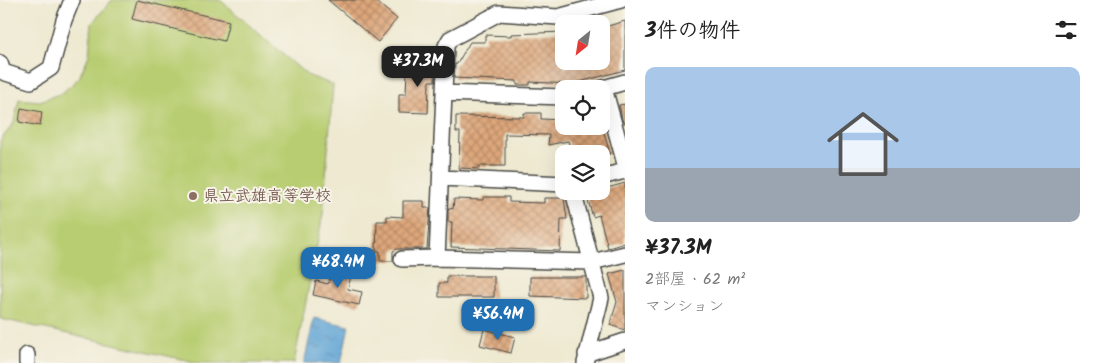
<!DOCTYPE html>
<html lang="ja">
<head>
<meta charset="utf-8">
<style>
	:root { --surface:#fff; --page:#f2f2f2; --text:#222; --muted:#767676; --accent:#1f6fb2 }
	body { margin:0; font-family:Kalam,"Klee One",sans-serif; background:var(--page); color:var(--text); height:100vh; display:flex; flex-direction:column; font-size:19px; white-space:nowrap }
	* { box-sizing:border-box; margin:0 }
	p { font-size:16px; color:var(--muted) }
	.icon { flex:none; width:28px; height:28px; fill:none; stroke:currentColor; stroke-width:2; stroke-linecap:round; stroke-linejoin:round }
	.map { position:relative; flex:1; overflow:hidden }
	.panel { display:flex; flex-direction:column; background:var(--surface); width:475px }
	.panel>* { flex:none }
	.needle { width:32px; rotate:210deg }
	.fabs { position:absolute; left:555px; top:15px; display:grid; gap:10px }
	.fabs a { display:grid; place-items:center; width:55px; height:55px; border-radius:10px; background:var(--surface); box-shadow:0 5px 20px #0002; font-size:25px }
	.price { position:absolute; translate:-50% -42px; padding:0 11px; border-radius:10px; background:var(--accent); color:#fff; font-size:16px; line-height:32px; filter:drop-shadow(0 1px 2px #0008) }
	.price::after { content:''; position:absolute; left:50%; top:30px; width:15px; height:11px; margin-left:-8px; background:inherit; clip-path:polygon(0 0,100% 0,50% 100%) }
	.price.active { background:#222; color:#fff }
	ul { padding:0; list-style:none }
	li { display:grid; align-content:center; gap:10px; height:265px; padding:0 20px }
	li span { display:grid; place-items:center; height:155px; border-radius:10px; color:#555 }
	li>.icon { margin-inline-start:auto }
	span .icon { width:90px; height:90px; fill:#fffc; stroke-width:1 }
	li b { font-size:21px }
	h2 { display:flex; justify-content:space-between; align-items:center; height:60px; padding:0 20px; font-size:21px }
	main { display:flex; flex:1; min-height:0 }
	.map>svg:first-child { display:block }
	.garden { fill:#b8cd71; stroke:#727c4e }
	.water { fill:url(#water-ripples); stroke:#466880 }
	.building { fill:url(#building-cross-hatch) }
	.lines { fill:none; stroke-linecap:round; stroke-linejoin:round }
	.minor-casing { stroke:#484844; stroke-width:18 }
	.minor { stroke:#fff; stroke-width:15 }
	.education-dot { fill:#8d6e63; stroke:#f7f3e8; stroke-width:2 }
	.labels { text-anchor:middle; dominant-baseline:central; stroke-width:4; stroke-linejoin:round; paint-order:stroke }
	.education-label { font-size:16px; font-weight:bold; fill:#785e54; stroke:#f7f3e8; text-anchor:start }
</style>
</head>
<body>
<main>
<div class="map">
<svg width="625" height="363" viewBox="0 0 625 363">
	<defs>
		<pattern id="water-ripples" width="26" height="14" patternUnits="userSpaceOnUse" patternTransform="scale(1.25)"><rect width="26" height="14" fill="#61a4d5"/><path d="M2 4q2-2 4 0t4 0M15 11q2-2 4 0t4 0" fill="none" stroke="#5086ad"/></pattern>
		<pattern id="building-cross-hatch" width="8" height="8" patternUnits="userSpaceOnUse" patternTransform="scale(1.25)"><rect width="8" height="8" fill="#dea77b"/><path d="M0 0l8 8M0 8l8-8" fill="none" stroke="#b48865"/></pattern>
	</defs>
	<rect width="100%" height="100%" fill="#f7f3e8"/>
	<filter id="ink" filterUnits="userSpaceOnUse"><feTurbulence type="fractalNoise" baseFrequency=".02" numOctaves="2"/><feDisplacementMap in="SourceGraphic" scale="10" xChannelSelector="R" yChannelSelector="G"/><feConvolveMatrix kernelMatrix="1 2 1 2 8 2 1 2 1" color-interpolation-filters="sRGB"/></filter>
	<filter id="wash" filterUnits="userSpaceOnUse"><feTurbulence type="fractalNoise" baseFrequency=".0096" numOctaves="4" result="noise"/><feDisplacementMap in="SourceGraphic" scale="20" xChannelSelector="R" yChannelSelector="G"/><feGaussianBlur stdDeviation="1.12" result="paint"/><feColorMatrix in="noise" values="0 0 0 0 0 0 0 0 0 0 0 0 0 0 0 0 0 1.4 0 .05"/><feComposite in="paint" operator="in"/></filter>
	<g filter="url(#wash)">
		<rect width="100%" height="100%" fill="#eee9d0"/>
		<path class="garden" d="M 112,0 L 220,0 L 307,75 L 333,85 L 323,214 L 294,363 L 199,363 L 1,319 L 0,317 L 0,141 L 14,123 L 19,99 L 40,101 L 62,93 L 79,78 L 89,55 L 92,23 Z"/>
		<path class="water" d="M 314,318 L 349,326 L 341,363 L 304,363 Z"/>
		<g id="blocks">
			<path class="building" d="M 137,0 L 229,21 L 224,41 L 132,19 Z
				M 328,0 L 374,0 L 397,19 L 378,42 Z
				M 625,21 L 625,70 L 572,84 L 530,82 L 530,85 L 517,85 L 517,81 L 454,78 L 455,64 L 457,64 L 470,42 L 485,42 L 485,35 L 511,36 L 511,34 L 564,32 L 564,68 L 586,61 L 601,61 L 601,28 Z
				M 424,59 L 436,59 L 435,81 L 429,81 L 428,113 L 399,112 L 399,94 L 406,94 L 407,70 L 414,70 L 415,61 L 424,62 Z
				M 625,104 L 625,123 L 623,123 L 619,105 Z
				M 21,108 L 42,112 L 40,126 L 19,122 Z
				M 524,113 L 541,113 L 541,119 L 564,120 L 564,126 L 601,126 L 601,113 L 605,128 L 603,129 L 610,154 L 572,154 L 568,141 L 548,145 L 549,135 L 505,134 L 505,166 L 479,166 L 479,169 L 459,168 L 460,132 L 456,132 L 456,116 L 524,117 Z
				M 625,183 L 625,243 L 608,248 L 599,215 L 593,217 L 586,194 Z
				M 483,197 L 509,197 L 509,202 L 544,203 L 544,198 L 564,198 L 567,219 L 561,219 L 560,251 L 451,247 L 452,222 L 448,222 L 448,208 L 453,209 L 454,199 L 483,200 Z
				M 403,201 L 424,201 L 424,208 L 430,208 L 427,249 L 397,249 L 393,251 L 393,261 L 380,261 L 380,251 L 376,251 L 377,221 L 387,221 L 387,216 L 403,217 Z
				M 625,270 L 625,330 L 610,325 L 617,302 L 609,274 Z
				M 331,272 L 351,276 L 348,289 L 362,292 L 359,305 L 313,295 L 316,281 L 328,284 Z
				M 447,276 L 494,276 L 494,297 L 439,297 L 439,283 L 447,283 Z
				M 530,277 L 586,277 L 586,298 L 530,296 Z
				M 484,329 L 515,337 L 511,353 L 480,345 Z"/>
		</g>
	</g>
	<g filter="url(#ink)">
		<use href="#blocks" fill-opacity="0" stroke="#484844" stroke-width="1"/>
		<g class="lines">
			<g class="minor-casing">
				<path id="minor" d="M 621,0 L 558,17 L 499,13 L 450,39 L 446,46 L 437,258 L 592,262 L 625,254
					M 0,63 L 3,72 L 31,81 L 51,68 L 64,20 L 72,0
					M 604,88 L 625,164
					M 600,89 L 625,82
					M 444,93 L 564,97
					M 601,177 L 625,171
					M 441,178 L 564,184
					M 573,191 L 601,298 L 585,363
					M 402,259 L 437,258
					M 586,354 L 625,341
					M 27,363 L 27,355"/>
			</g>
			<use href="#minor" class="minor"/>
		</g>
	</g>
	<circle class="education-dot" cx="193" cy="196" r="5"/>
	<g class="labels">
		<g class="education-label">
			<text x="203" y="196">県立武雄高等学校</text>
		</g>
	</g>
</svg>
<div class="fabs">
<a><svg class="needle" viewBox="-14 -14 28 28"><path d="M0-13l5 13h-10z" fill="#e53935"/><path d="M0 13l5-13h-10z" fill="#767676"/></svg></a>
<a><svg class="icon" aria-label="locate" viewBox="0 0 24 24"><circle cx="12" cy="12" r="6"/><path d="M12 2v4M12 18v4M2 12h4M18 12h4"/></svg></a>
<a><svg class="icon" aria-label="layers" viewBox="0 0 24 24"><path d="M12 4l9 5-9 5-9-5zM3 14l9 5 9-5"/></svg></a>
</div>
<b class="price active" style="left:418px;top:88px">¥37.3M</b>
<b class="price" style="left:338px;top:289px">¥68.4M</b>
<b class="price" style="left:498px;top:341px">¥56.4M</b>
</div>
<section class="panel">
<h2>3件の物件<svg class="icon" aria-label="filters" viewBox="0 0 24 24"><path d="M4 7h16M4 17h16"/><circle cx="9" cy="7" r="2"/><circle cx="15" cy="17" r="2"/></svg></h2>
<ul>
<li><span style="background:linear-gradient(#a9c7e8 65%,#9aa5b1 0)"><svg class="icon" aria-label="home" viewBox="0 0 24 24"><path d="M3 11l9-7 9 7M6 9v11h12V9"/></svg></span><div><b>¥37.3M</b><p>2部屋 · 62 m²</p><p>マンション</p></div></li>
</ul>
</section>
</main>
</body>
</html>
